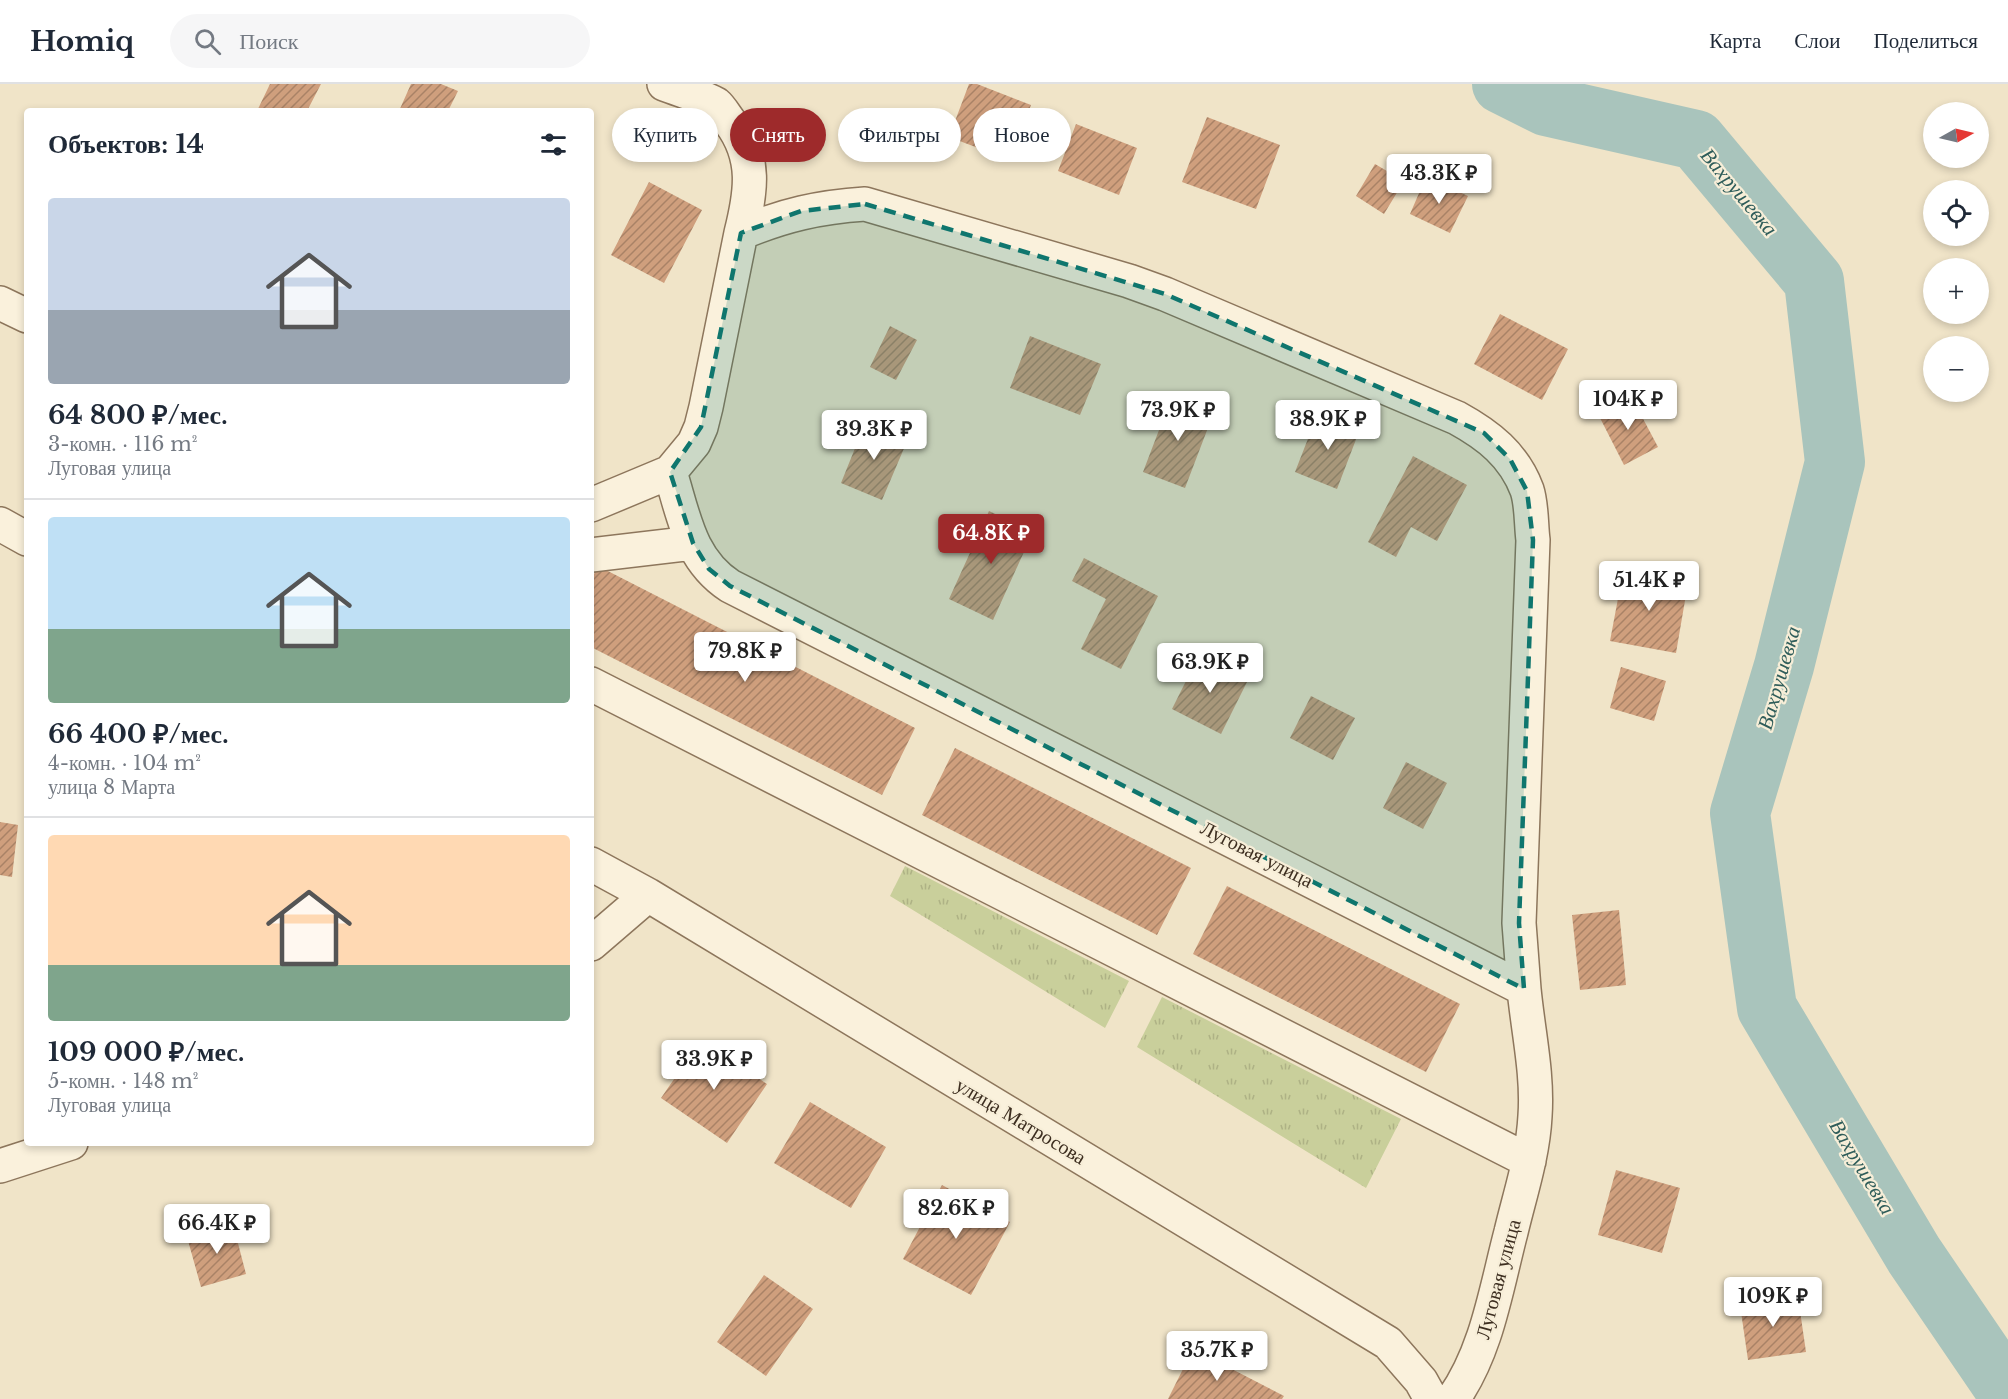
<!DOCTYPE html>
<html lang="ru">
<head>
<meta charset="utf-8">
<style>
	:root { --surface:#fff; --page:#f6f6f7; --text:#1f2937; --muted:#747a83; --line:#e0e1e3; --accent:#9e2a2b }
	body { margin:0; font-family:"Libre Baskerville",serif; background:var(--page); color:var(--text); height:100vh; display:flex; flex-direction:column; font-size:22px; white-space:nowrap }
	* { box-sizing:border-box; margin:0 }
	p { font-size:20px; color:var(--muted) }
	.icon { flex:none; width:33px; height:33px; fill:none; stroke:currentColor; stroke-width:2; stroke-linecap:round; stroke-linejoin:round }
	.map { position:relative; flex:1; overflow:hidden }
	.panel { position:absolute; left:24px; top:24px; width:570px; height:1038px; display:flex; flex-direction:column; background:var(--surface); border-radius:6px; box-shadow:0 3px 9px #0003 }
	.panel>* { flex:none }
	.hud { position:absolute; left:612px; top:24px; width:570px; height:54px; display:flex; gap:12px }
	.needle { width:39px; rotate:82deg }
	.tools { position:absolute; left:1923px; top:18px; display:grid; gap:12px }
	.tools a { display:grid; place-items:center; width:66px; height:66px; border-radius:50%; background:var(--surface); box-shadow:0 3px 9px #0003; font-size:30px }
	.price { position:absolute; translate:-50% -51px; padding:0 14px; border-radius:6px; background:#fff; color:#222; font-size:20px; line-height:39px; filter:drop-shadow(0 2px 3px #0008) }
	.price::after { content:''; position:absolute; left:50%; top:36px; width:18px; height:14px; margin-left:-9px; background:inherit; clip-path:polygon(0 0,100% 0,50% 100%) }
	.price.active { background:var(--accent); color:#fff }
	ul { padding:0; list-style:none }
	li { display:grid; align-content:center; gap:12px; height:318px; padding:0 24px }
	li+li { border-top:2px solid var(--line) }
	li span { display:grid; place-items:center; height:186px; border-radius:6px; color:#555 }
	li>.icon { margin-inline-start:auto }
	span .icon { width:108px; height:108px; fill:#fffc; stroke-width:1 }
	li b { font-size:26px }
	h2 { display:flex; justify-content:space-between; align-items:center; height:72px; padding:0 24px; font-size:26px }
	.tag { padding:0 21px; border-radius:27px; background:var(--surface); box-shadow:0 3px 9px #0003; font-size:21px; line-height:54px }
	.tag.active { background:var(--accent); color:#fff }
	header { display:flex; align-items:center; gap:36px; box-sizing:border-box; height:84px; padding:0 30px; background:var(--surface); border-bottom:2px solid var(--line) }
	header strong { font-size:28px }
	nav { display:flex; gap:33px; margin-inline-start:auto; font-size:21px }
	.search { width:420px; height:54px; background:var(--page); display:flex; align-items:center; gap:15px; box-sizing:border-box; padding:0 21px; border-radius:33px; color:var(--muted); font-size:22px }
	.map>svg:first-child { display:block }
	.grass { fill:url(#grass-tufts) }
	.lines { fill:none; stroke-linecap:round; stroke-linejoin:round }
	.river { stroke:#a9c4bc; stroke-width:60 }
	.building { fill:url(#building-hatch) }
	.minor-casing { stroke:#8d765c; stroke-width:36 }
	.minor { stroke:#faf1dc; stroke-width:33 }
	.marked { fill:#0f766e; fill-opacity:0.2; stroke:#0f766e; stroke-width:4.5; stroke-dasharray:12 8; stroke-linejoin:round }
	.labels { text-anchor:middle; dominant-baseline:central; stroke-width:4.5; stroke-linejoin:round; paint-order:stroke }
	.street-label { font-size:20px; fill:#3d2e20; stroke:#f7eed8 }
	.water-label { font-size:21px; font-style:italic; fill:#2f5d5a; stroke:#f7eed8 }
</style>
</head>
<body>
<header>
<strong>Homiq</strong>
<div class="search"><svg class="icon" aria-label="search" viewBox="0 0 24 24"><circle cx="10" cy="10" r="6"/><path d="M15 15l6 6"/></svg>Поиск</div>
<nav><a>Карта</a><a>Слои</a><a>Поделиться</a></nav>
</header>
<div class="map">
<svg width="2008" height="1315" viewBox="0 0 2008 1315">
	<defs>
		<pattern id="grass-tufts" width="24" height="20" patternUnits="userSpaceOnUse" patternTransform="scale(1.5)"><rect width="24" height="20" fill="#c9cf9b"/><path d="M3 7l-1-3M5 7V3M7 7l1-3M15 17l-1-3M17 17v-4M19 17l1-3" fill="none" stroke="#aeb285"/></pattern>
		<pattern id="building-hatch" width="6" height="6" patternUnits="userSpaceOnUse" patternTransform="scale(1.5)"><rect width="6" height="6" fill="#cf9f7d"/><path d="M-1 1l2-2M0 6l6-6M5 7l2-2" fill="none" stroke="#a98266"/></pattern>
	</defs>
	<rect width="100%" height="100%" fill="#f0e4c8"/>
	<path class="grass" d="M 905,782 L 1129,897 L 1105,944 L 890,812 Z
		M 1162,913 L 1401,1035 L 1366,1104 L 1137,963 Z"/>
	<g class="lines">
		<path class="river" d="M 1502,0 L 1546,22 L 1696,56 L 1814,197 L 1835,378 L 1784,582 L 1740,729 L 1767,924 L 1914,1171 L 2008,1309"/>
	</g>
	<path class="building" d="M 270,0 L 321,0 L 307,27 L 257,27 Z
		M 411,0 L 441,0 L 458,7 L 448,27 L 399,27 Z
		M 969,0 L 977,0 L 1031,21 L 1010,76 L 949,53 Z
		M 1207,33 L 1280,61 L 1256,125 L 1182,98 Z
		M 1076,40 L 1137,64 L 1119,111 L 1058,87 Z
		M 1375,80 L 1404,97 L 1384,130 L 1356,112 Z
		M 1426,93 L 1468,112 L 1450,149 L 1410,130 Z
		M 649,98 L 702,126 L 664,199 L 611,171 Z
		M 1500,230 L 1568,265 L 1542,316 L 1474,280 Z
		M 890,242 L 917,256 L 896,296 L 870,283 Z
		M 1030,252 L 1101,280 L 1080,331 L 1010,304 Z
		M 1172,312 L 1214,328 L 1185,404 L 1143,388 Z
		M 1631,312 L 1658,363 L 1624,381 L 1598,330 Z
		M 1318,329 L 1360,345 L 1337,405 L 1295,388 Z
		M 866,337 L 908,355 L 882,416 L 841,399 Z
		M 1413,372 L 1467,401 L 1437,457 L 1411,443 L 1396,473 L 1368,458 Z
		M 989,427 L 1033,448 L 993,536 L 949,515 Z
		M 1084,474 L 1158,512 L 1121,585 L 1081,565 L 1106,515 L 1072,497 Z
		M 598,482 L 915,644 L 882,711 L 591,563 L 591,496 Z
		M 1623,488 L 1688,499 L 1676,569 L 1610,557 Z
		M 1199,571 L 1248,596 L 1221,650 L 1172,625 Z
		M 1621,583 L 1666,597 L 1654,637 L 1610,624 Z
		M 1311,612 L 1355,634 L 1333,676 L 1290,654 Z
		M 955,664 L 1191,784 L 1157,851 L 922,731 Z
		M 1406,678 L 1447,699 L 1423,745 L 1383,724 Z
		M 0,738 L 18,741 L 12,793 L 0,791 Z
		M 1227,802 L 1460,920 L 1426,988 L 1193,870 Z
		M 1619,826 L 1626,901 L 1580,906 L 1572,831 Z
		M 701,956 L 767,1000 L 727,1059 L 661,1014 Z
		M 810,1018 L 886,1063 L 851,1124 L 774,1079 Z
		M 1616,1086 L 1680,1104 L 1662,1169 L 1598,1151 Z
		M 942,1101 L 1010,1138 L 971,1211 L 903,1175 Z
		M 233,1140 L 246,1190 L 201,1203 L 187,1153 Z
		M 764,1191 L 813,1225 L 766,1292 L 717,1258 Z
		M 1798,1213 L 1806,1268 L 1748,1276 L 1740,1221 Z
		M 1193,1265 L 1284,1312 L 1282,1315 L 1168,1315 Z"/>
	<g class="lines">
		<g class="minor-casing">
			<path id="minor" d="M 664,0 C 679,6 702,12 716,20 C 721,24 726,33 730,38 C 757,74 751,109 741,149 C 784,131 819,123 865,120 L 1129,197 L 1165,210 L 1457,334 C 1488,351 1514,371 1527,406 C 1532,421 1531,441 1533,456 L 1519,839 L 1524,905
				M 0,219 L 27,232
				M 670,388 C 684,432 689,475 730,502 L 1524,905 C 1528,947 1538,990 1535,1032 C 1533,1072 1520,1110 1511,1148 C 1496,1205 1487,1267 1453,1315
				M 591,421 L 670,388 L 694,359 L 701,343 L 706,323 L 741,149
				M 0,440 L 27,455
				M 591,471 L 693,459
				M 591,600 L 1529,1077
				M 591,780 L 648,811 L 1388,1259 L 1421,1297 L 1431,1315
				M 591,860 L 648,811
				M 0,1082 L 71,1059"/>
		</g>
		<use href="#minor" class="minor"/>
	</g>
	<path class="marked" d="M 865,120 L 1165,210 L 1484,349 L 1510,375 L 1527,407 L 1533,456 L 1519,839 L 1524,905 L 730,502 L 709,485 L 693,459 L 670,388 L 701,343 L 741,149 L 801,127 Z"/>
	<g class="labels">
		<g class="street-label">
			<text transform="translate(1257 770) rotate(27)">Луговая улица</text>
			<text transform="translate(1021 1037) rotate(31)">улица Матросова</text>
			<text transform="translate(1498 1195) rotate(-75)">Луговая улица</text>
		</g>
		<g class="water-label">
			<text transform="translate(1739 108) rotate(50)">Вахрушевка</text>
			<text transform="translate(1779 594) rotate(-74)">Вахрушевка</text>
			<text transform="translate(1862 1083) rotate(59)">Вахрушевка</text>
		</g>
	</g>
</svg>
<div class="tools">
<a><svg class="needle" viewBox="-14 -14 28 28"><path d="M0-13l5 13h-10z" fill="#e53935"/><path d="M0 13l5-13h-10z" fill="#747a83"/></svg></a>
<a><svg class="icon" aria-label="locate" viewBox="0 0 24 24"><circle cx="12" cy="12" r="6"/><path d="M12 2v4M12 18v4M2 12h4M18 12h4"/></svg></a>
<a>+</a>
<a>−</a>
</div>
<b class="price" style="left:1439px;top:121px">43.3K ₽</b>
<b class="price" style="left:1628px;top:347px">104K ₽</b>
<b class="price" style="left:1178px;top:358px">73.9K ₽</b>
<b class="price" style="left:1328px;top:367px">38.9K ₽</b>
<b class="price" style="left:874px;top:377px">39.3K ₽</b>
<b class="price active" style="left:991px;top:481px">64.8K ₽</b>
<b class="price" style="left:1649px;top:528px">51.4K ₽</b>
<b class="price" style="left:745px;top:599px">79.8K ₽</b>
<b class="price" style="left:1210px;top:610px">63.9K ₽</b>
<b class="price" style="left:714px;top:1007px">33.9K ₽</b>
<b class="price" style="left:956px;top:1156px">82.6K ₽</b>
<b class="price" style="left:217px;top:1171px">66.4K ₽</b>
<b class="price" style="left:1773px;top:1244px">109K ₽</b>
<b class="price" style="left:1217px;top:1298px">35.7K ₽</b>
<div class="hud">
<a class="tag">Купить</a>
<a class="tag active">Снять</a>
<a class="tag">Фильтры</a>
<a class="tag">Новое</a>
</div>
<section class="panel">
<h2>Объектов: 14<svg class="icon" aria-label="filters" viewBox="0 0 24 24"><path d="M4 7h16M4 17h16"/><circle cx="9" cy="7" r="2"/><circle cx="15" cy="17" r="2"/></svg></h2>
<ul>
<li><span style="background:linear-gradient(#c9d6e8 60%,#9aa5b1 0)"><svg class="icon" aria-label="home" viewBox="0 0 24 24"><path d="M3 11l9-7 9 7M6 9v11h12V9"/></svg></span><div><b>64 800 ₽/мес.</b><p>3-комн. · 116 m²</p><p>Луговая улица</p></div></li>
<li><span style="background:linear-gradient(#bfe0f5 60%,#7fa58c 0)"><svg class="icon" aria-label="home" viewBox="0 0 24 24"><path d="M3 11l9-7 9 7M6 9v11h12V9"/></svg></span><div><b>66 400 ₽/мес.</b><p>4-комн. · 104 m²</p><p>улица 8 Марта</p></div></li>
<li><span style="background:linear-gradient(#ffd9b3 70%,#7fa58c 0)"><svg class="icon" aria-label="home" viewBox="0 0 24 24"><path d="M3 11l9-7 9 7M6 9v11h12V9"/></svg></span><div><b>109 000 ₽/мес.</b><p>5-комн. · 148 m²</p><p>Луговая улица</p></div></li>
</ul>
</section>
</div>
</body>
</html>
